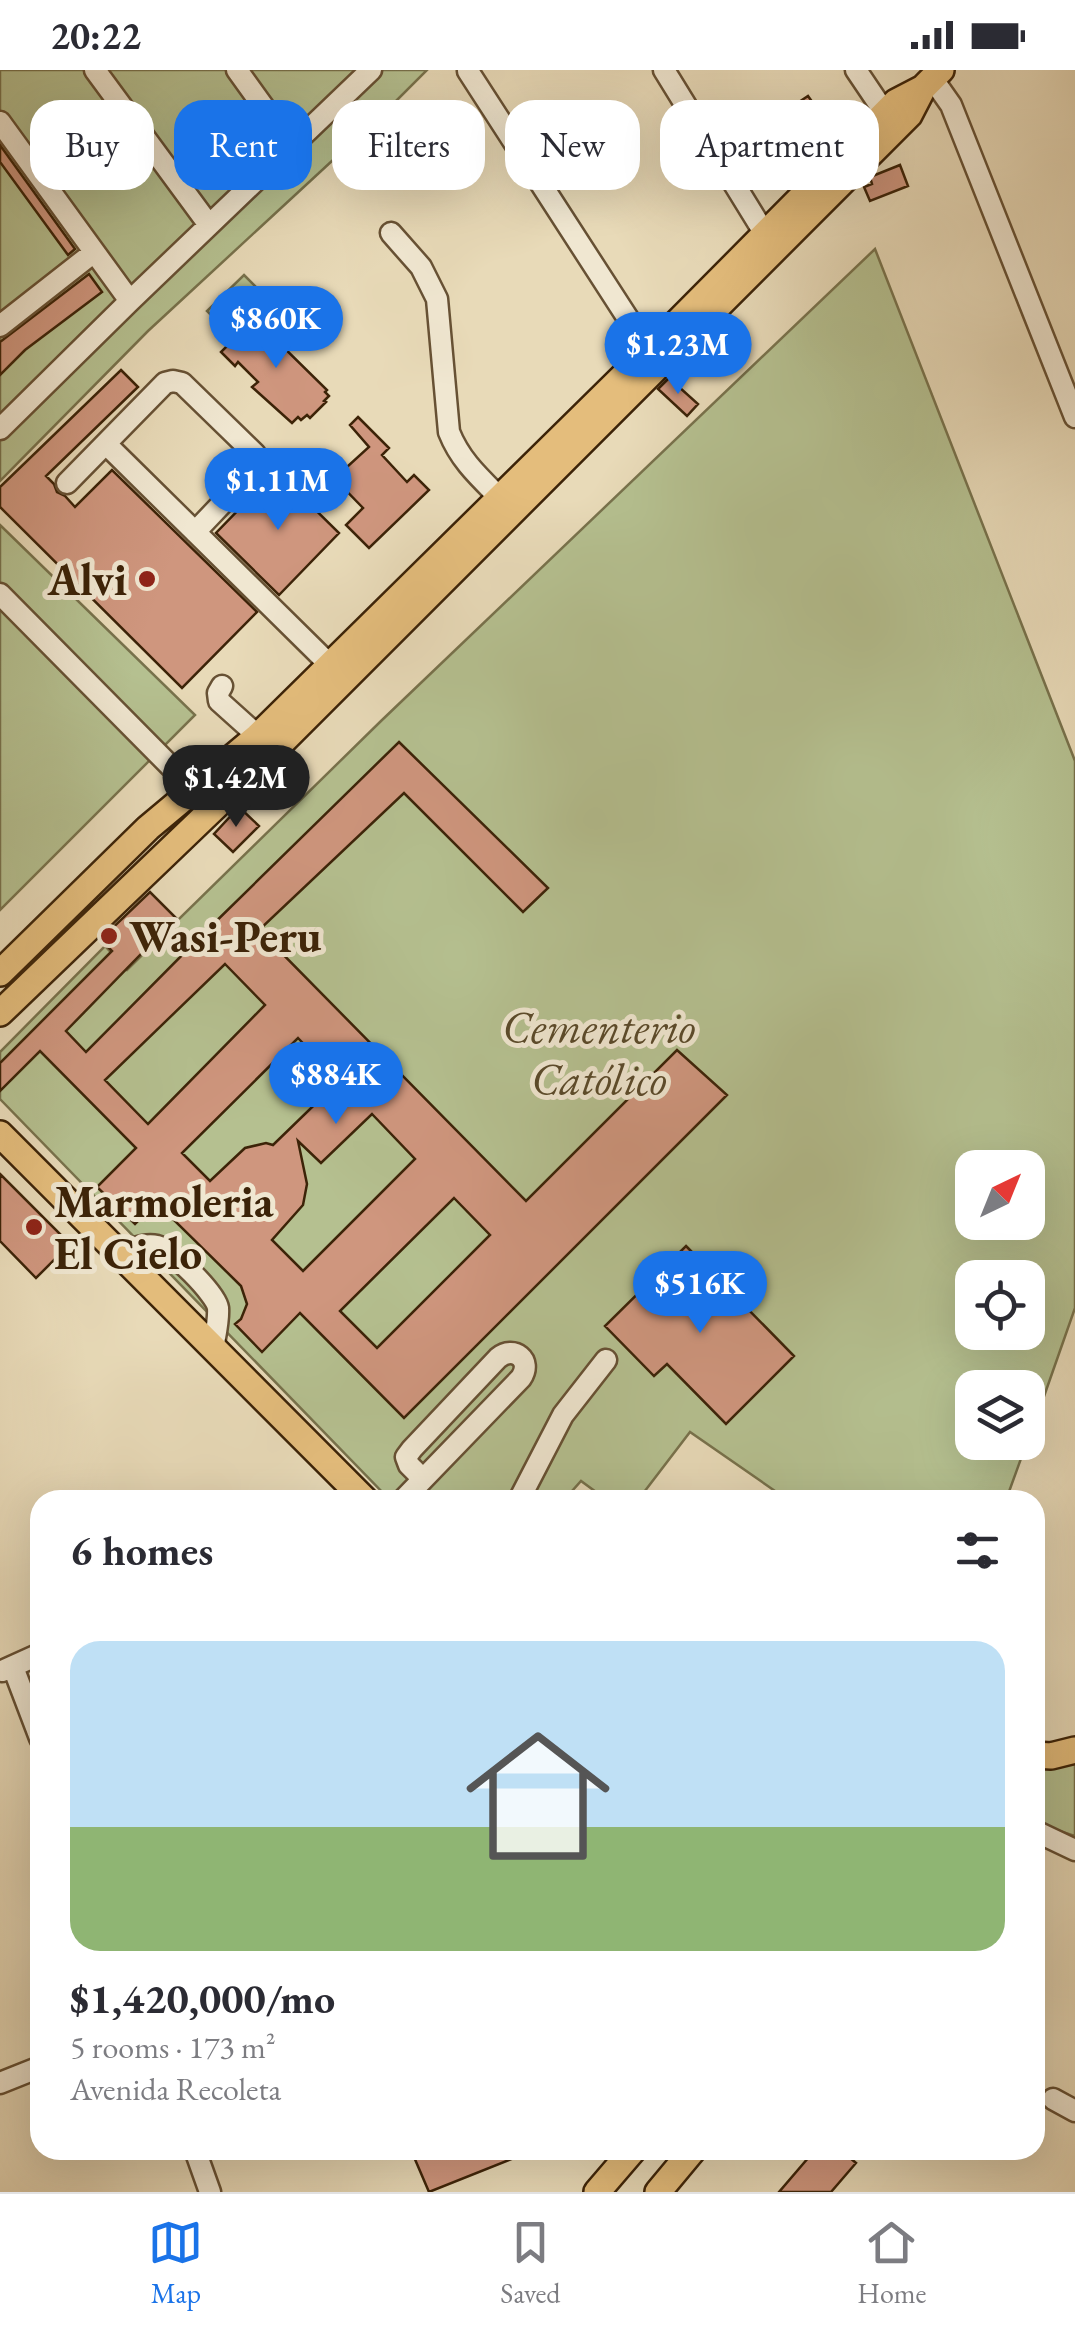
<!DOCTYPE html>
<html lang="en">
<head>
<meta charset="utf-8">
<style>
	:root { --surface:#fff; --page:#f7f7f7; --text:#2b2b33; --muted:#7c7c81; --line:#e1e1e2; --accent:#1a73e8 }
	body { margin:0; font-family:"EB Garamond",serif; background:var(--page); color:var(--text); height:100vh; display:flex; flex-direction:column; font-size:38px; white-space:nowrap }
	* { box-sizing:border-box; margin:0 }
	p { font-size:32px; color:var(--muted) }
	.icon { flex:none; width:55px; height:55px; fill:none; stroke:currentColor; stroke-width:2; stroke-linecap:round; stroke-linejoin:round }
	.map { position:relative; flex:1; overflow:hidden }
	.sheet { position:absolute; left:30px; top:1420px; width:1015px; height:670px; display:flex; flex-direction:column; background:var(--surface); border-radius:30px; box-shadow:0 10px 40px #0002 }
	.sheet>* { flex:none }
	.guide { position:absolute; left:30px; top:30px; width:1015px; height:90px; display:flex; gap:20px }
	.needle { width:65px; rotate:43deg }
	.buttons { position:absolute; left:955px; top:1080px; display:grid; gap:20px }
	.buttons a { display:grid; place-items:center; width:90px; height:90px; border-radius:20px; background:var(--surface); box-shadow:0 10px 40px #0002; font-size:50px }
	.price { position:absolute; translate:-50% -85px; padding:0 22px; border-radius:35px; background:var(--accent); color:#fff; font-size:32px; line-height:65px; filter:drop-shadow(0 2px 5px #0008) }
	.price::after { content:''; position:absolute; left:50%; top:60px; width:30px; height:22px; margin-left:-15px; background:inherit; clip-path:polygon(0 0,100% 0,50% 100%) }
	.price.selected { background:#222; color:#fff }
	ul { padding:0; list-style:none }
	li { display:grid; align-content:center; gap:20px; height:530px; padding:0 40px }
	li span { display:grid; place-items:center; height:310px; border-radius:30px; color:#555 }
	li>.icon { margin-inline-start:auto }
	span .icon { width:180px; height:180px; fill:#fffc; stroke-width:1 }
	li b { font-size:42px }
	h2 { display:flex; justify-content:space-between; align-items:center; height:120px; padding:0 40px; font-size:42px }
	.tag { padding:0 35px; border-radius:30px; background:var(--surface); box-shadow:0 10px 40px #0002; font-size:35px; line-height:90px }
	.tag.selected { background:var(--accent); color:#fff }
	.status { display:flex; justify-content:space-between; align-items:center; height:70px; padding:0 50px; background:var(--surface); direction:ltr }
	.status svg { height:28px; fill:currentColor }
	.menu { display:flex; justify-content:space-around; align-items:center; height:140px; border-top:2px solid var(--line); background:var(--surface); font-size:28px; color:var(--muted) }
	.menu a { display:grid; justify-items:center; gap:5px }
	.menu .selected { color:var(--accent) }
	.map>svg:first-child { display:block }
	.green { fill:#b5c090; stroke:#78724c; stroke-width:2.5; fill-rule:evenodd }
	.building { fill:#cf967e; stroke:#3c2308; stroke-width:2.5; fill-rule:evenodd }
	.lines { fill:none; stroke-linecap:round; stroke-linejoin:round }
	.minor-casing { stroke:#675134; stroke-width:25 }
	.major-casing { stroke:#3c2308; stroke-width:30 }
	.minor { stroke:#f0e7d1; stroke-width:20 }
	.major { stroke:#e4bd7c; stroke-width:25 }
	.poi-dot { fill:#8f2418; stroke:#f0e7d1; stroke-width:4 }
	.labels { text-anchor:middle; dominant-baseline:central; stroke-width:10; stroke-linejoin:round; paint-order:stroke }
	.poi-label { font-size:45px; font-weight:bold; fill:#3c2308; stroke:#f0e7d1; text-anchor:start }
	.park-label { font-size:45px; font-style:italic; fill:#5a4a2a; stroke:#f0e7d1 }
</style>
</head>
<body>
<div class="status"><b>20:22</b><svg viewBox="0 0 49 12"><path d="M0 12V9h3v3zM5 12V6h3v6zM10 12V3h3v9zM15 12V0h3v12zM26 1h20v11H26zM47 4h2v5h-2z"/></svg></div>
<div class="map">
<svg width="1075" height="2122" viewBox="0 0 1075 2122">
	<rect width="100%" height="100%" fill="#e8dab8"/>
	<filter id="stains"><feTurbulence type="fractalNoise" baseFrequency=".002" numOctaves="4"/><feColorMatrix values="0 0 0 0 .2 0 0 0 0 .09 0 0 0 0 .02 0 0 0 .5 -.17"/></filter>
	<radialGradient id="worn" r=".72"><stop offset=".6" stop-color="#630" stop-opacity="0"/><stop offset="1" stop-color="#630" stop-opacity=".3"/></radialGradient>
	<path class="green" d="M 0,0 L 427,0 L 386,41 L 148,261 L 0,411 Z
		M 875,179 L 1075,691 L 1075,1238 L 1028,1372 L 1028,1318 L 972,1318 L 972,1372 L 1027,1372 L 1006,1430 L 788,1430 L 690,1362 L 638,1430 L 607,1430 L 581,1411 L 564,1430 L 390,1430 L 0,1029 L 0,982 L 105,876 L 127,900 L 381,651 ZM 972,1098 L 1028,1098 L 1028,1152 L 972,1152 ZM 972,1208 L 1028,1208 L 1028,1262 L 972,1262 Z
		M 244,205 L 261,222 L 224,258 L 207,241 Z
		M 0,455 L 195,645 L 0,840 Z
		M 1075,1690 L 1075,1766 L 1036,1753 L 1035,1702 Z"/>
	<path class="building" d="M 808,26 L 833,61 L 808,78 L 784,42 Z
		M 0,75 L 75,179 L 68,185 L 0,92 Z
		M 900,95 L 908,116 L 870,131 L 864,117 L 872,114 L 870,107 Z
		M 89,204 L 102,222 L 25,280 L 0,305 L 0,272 Z
		M 262,241 L 275,254 L 269,260 L 274,268 L 327,320 L 325,322 L 329,326 L 324,331 L 326,332 L 310,348 L 307,345 L 301,350 L 298,347 L 292,353 L 252,317 L 258,312 L 238,292 L 235,296 L 221,282 Z
		M 121,300 L 138,317 L 46,406 L 54,414 L 57,422 L 65,426 L 75,437 L 112,400 L 257,542 L 182,618 L 0,437 L 0,417 Z
		M 669,308 L 698,334 L 687,346 L 658,319 Z
		M 358,347 L 389,378 L 382,385 L 407,412 L 414,405 L 429,420 L 369,478 L 346,455 L 363,438 L 330,404 L 342,392 L 347,397 L 369,377 L 350,355 Z
		M 276,401 L 339,463 L 279,525 L 216,463 Z
		M 399,672 L 548,818 L 523,842 L 404,723 L 259,860 L 526,1131 L 677,980 L 727,1025 L 404,1348 L 300,1243 L 262,1282 L 235,1254 L 241,1249 L 247,1234 L 241,1216 L 172,1148 L 152,1142 L 145,1144 L 135,1154 L 97,1117 L 136,1078 L 40,981 L 0,1021 L 0,993 L 112,881 L 103,872 L 103,867 L 150,822 L 176,848 L 66,961 L 86,982 L 199,868 ZM 225,894 L 265,935 L 148,1054 L 105,1010 ZM 298,968 L 339,1011 L 273,1075 L 266,1073 L 245,1078 L 210,1111 L 182,1083 ZM 372,1044 L 415,1089 L 303,1201 L 272,1170 L 303,1135 L 307,1114 L 298,1071 L 321,1093 ZM 454,1128 L 490,1165 L 377,1278 L 340,1241 Z
		M 239,737 L 259,756 L 233,782 L 214,764 Z
		M 0,1104 L 70,1174 L 36,1208 L 0,1171 Z
		M 686,1176 L 794,1286 L 726,1354 L 667,1294 L 654,1306 L 605,1256 Z
		M 411,2080 L 534,2080 L 429,2122 Z
		M 815,2080 L 841,2080 L 856,2093 L 831,2122 L 779,2122 Z"/>
	<g class="lines">
		<g class="minor-casing">
			<path id="minor" d="M 95,0 L 209,155
				M 237,0 L 291,75
				M 664,0 L 765,164
				M 856,0 L 885,43
				M 468,1 L 649,281
				M 932,8 L 951,35 L 1075,347
				M 0,52 L 130,231
				M 391,163 L 421,197 L 437,229 L 449,362 C 460,390 479,407 500,428
				M 0,256 L 93,183
				M 0,359 L 130,231 L 371,0
				M 106,374 L 329,594
				M 67,413 L 165,313 L 173,311 L 182,313 L 255,384 L 258,393 L 253,401 L 195,462
				M 0,524 L 194,720
				M 222,616 L 218,623 L 219,631 L 258,666
				M 118,1183 C 130,1180 144,1173 157,1176 C 172,1180 216,1224 218,1238 C 219,1251 215,1266 213,1279
				M 403,1430 L 521,1308 C 533,1290 514,1275 498,1288 L 412,1379 L 406,1387 L 409,1395 L 423,1409
				M 519,1430 L 563,1345 L 606,1290
				M 13,1597 L 40,1668
				M 2,1601 L 40,1584
				M 1035,1761 L 1075,1780
				M 0,2013 L 40,1997
				M 1053,2029 L 1075,2041
				M 195,2080 L 210,2122"/>
		</g>
		<g class="major-casing">
			<path id="major" d="M 0,903 L 148,758 L 258,666 L 649,281 L 896,32 L 923,18 L 941,0
				M 0,943 L 273,681 L 909,45 L 923,18
				M 0,1064 L 365,1430
				M 1035,1685 L 1051,1686 L 1075,1680
				M 597,2122 L 633,2080
				M 658,2122 L 693,2080"/>
		</g>
		<use href="#minor" class="minor"/>
		<use href="#major" class="major"/>
	</g>
	<g class="poi-dot">
		<circle cx="147" cy="509" r="10"/>
		<circle cx="109" cy="866" r="10"/>
		<circle cx="34" cy="1157" r="10"/>
	</g>
	<g class="labels">
		<g class="poi-label">
			<text x="127" y="509" text-anchor="end">Alvi</text>
			<text x="129" y="866">Wasi-Peru</text>
			<text x="54" y="1131">Marmoleria<tspan x="54" dy="52">El Cielo</tspan></text>
		</g>
		<g class="park-label">
			<text x="599" y="957">Cementerio<tspan x="599" dy="52">Católico</tspan></text>
		</g>
	</g>
	<rect width="100%" height="100%" filter="url(#stains)"/>
	<rect width="100%" height="100%" fill="url(#worn)"/>
</svg>
<div class="buttons">
<a><svg class="needle" viewBox="-14 -14 28 28"><path d="M0-13l5 13h-10z" fill="#e53935"/><path d="M0 13l5-13h-10z" fill="#7c7c81"/></svg></a>
<a><svg class="icon" aria-label="locate" viewBox="0 0 24 24"><circle cx="12" cy="12" r="6"/><path d="M12 2v4M12 18v4M2 12h4M18 12h4"/></svg></a>
<a><svg class="icon" aria-label="layers" viewBox="0 0 24 24"><path d="M12 4l9 5-9 5-9-5zM3 14l9 5 9-5"/></svg></a>
</div>
<b class="price" style="left:276px;top:301px">$860K</b>
<b class="price" style="left:678px;top:327px">$1.23M</b>
<b class="price" style="left:278px;top:463px">$1.11M</b>
<b class="price selected" style="left:236px;top:760px">$1.42M</b>
<b class="price" style="left:336px;top:1057px">$884K</b>
<b class="price" style="left:700px;top:1266px">$516K</b>
<div class="guide">
<a class="tag">Buy</a>
<a class="tag selected">Rent</a>
<a class="tag">Filters</a>
<a class="tag">New</a>
<a class="tag">Apartment</a>
</div>
<section class="sheet">
<h2>6 homes<svg class="icon" aria-label="filters" viewBox="0 0 24 24"><path d="M4 7h16M4 17h16"/><circle cx="9" cy="7" r="2"/><circle cx="15" cy="17" r="2"/></svg></h2>
<ul>
<li><span style="background:linear-gradient(#bfe0f5 60%,#8fb573 0)"><svg class="icon" aria-label="home" viewBox="0 0 24 24"><path d="M3 11l9-7 9 7M6 9v11h12V9"/></svg></span><div><b>$1,420,000/mo</b><p>5 rooms · 173 m²</p><p>Avenida Recoleta</p></div></li>
</ul>
</section>
</div>
<nav class="menu">
<a class="selected"><svg class="icon" aria-label="map" viewBox="0 0 24 24"><path d="M3 6l6-2 6 2 6-2v14l-6 2-6-2-6 2zM9 4v14M15 6v14"/></svg>Map</a>
<a><svg class="icon" aria-label="saved" viewBox="0 0 24 24"><path d="M7 4h10v16l-5-4-5 4z"/></svg>Saved</a>
<a><svg class="icon" aria-label="home" viewBox="0 0 24 24"><path d="M3 11l9-7 9 7M6 9v11h12V9"/></svg>Home</a>
</nav>
</body>
</html>
